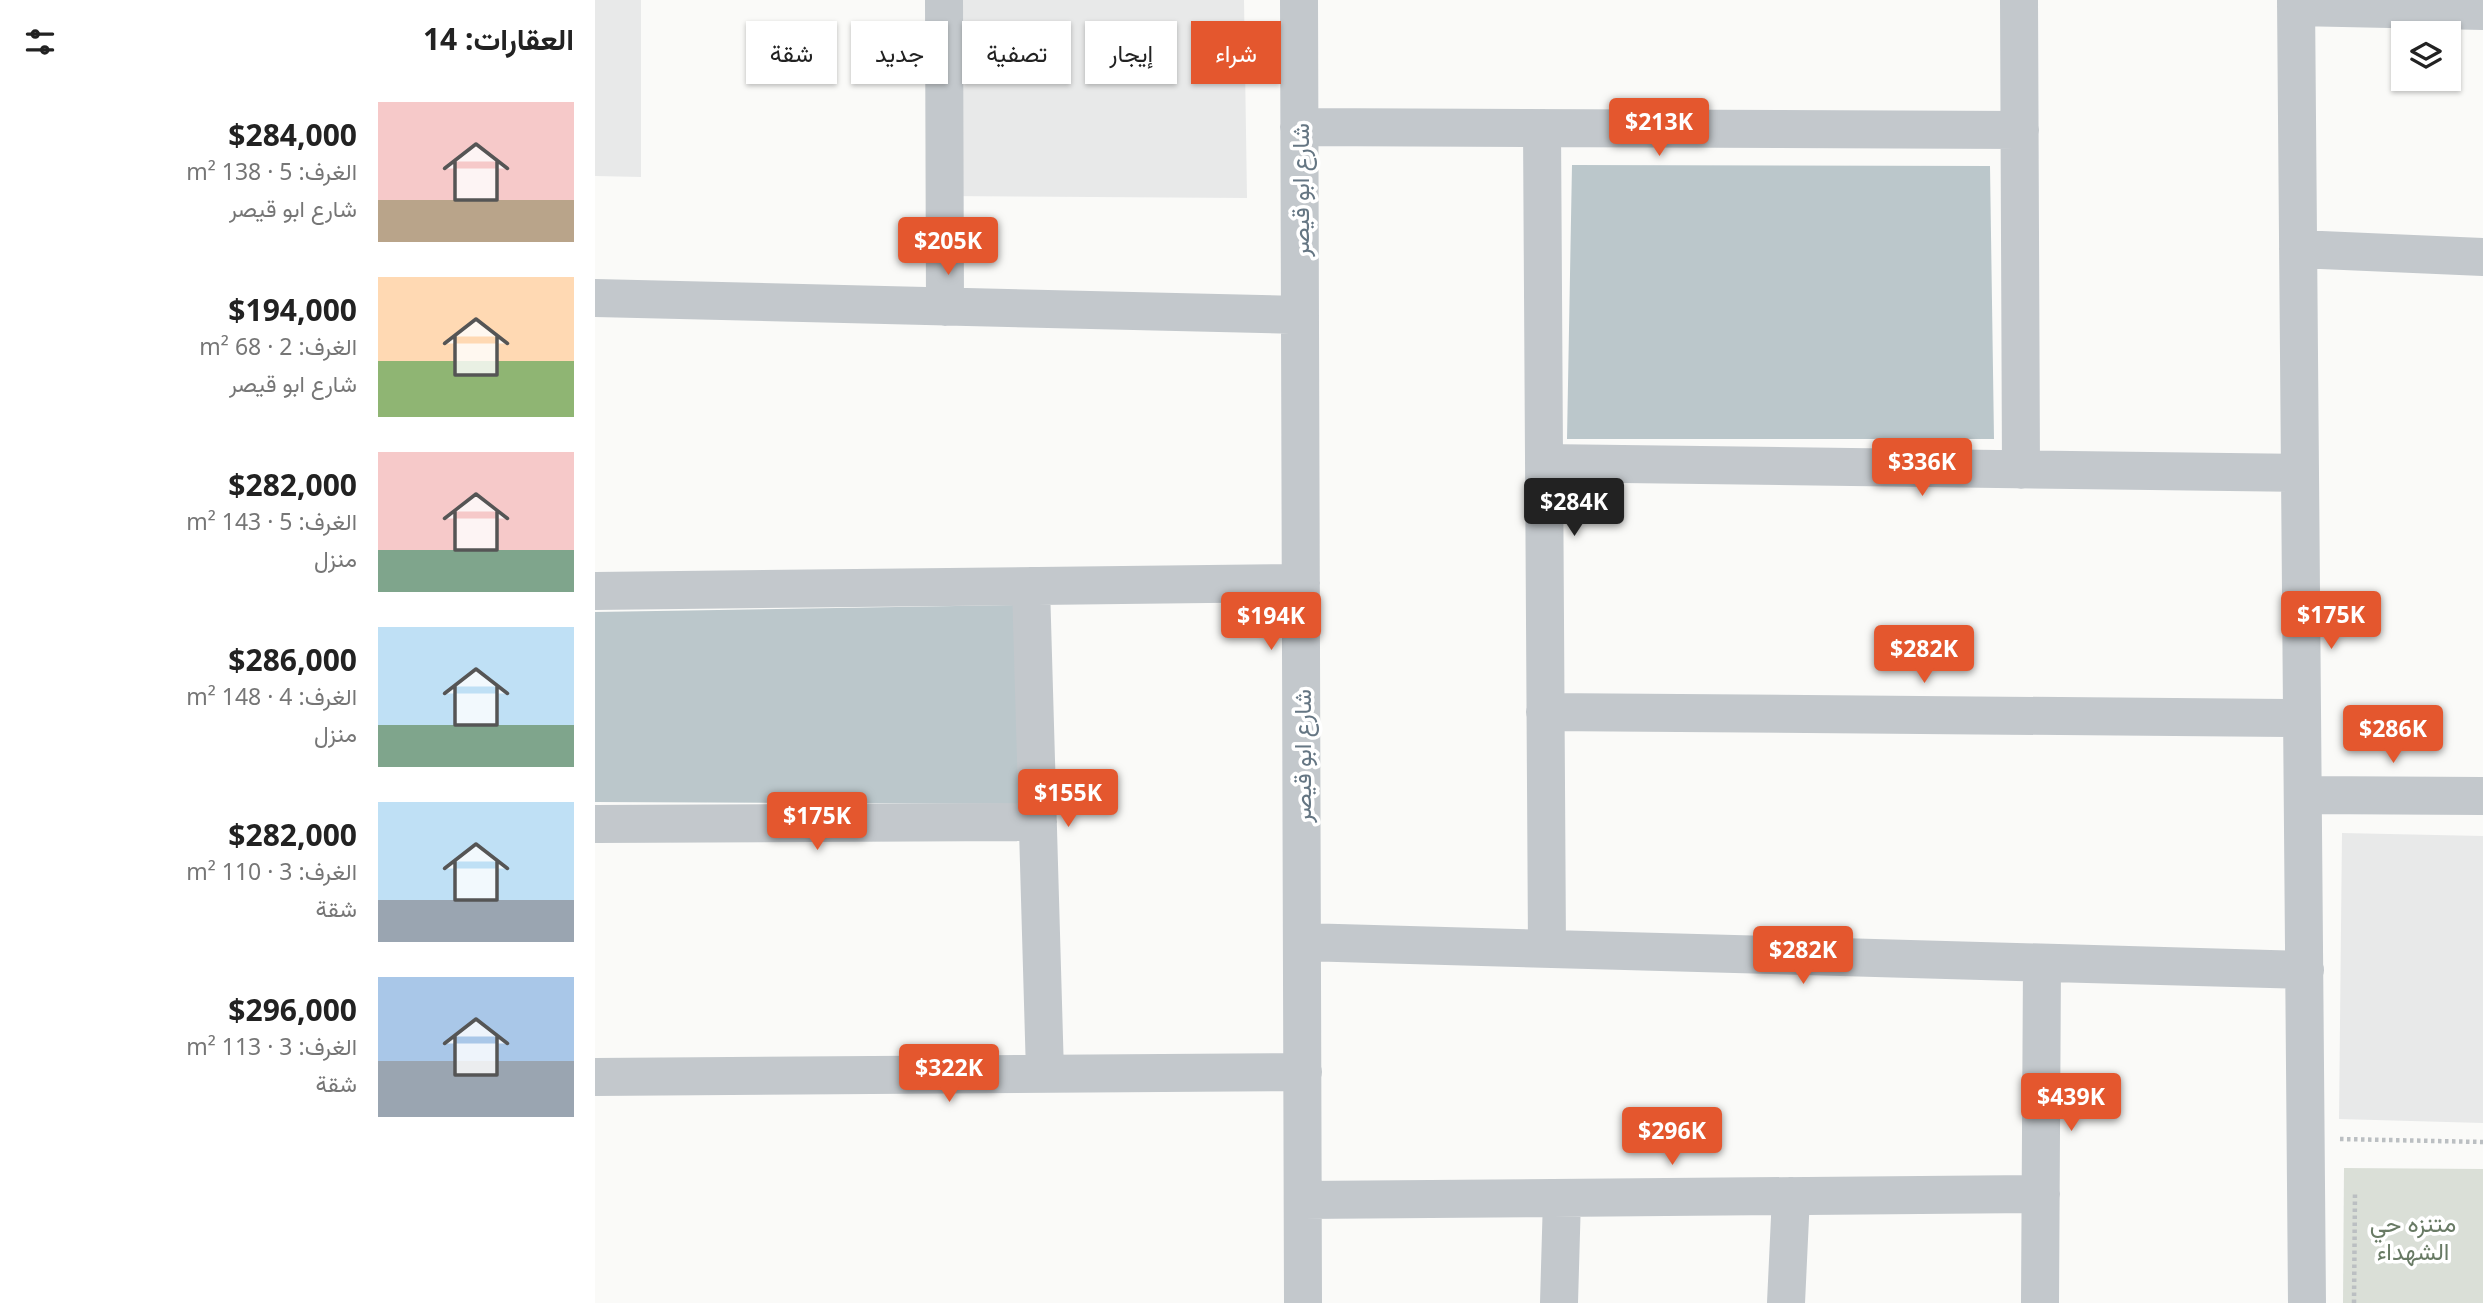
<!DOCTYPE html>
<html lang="ar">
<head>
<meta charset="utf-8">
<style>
	:root { --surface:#fff; --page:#f2f2f2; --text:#222; --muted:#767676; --accent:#e4572e }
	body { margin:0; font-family:"Noto Sans",Vazirmatn,sans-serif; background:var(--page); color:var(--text); direction:rtl; height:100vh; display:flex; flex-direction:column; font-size:26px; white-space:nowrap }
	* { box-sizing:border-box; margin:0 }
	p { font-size:23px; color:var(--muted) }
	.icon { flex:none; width:38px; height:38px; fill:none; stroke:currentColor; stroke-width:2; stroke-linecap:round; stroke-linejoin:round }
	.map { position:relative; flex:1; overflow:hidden; direction:ltr }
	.panel { display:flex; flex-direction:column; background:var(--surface); width:595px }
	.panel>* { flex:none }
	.banner { position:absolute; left:21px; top:21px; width:665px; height:63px; direction:rtl; display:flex; gap:14px }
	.controls { position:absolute; left:1796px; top:21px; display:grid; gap:14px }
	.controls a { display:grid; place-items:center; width:70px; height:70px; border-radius:0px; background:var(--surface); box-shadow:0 2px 5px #0004; font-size:35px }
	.price { position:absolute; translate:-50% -60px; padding:0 16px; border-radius:7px; background:var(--accent); color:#fff; font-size:23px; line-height:46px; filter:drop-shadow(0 2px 4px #0008) }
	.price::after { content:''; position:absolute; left:50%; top:42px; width:21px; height:16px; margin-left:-10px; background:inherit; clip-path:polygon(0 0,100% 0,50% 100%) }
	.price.active { background:#222; color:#fff }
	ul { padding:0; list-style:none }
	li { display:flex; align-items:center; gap:21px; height:175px; padding:0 21px }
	li span { display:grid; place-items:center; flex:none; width:196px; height:140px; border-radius:0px; color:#555 }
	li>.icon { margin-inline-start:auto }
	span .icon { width:84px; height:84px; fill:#fffc; stroke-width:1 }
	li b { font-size:30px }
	h2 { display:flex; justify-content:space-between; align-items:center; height:84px; padding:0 21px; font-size:30px }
	.pill { padding:0 24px; border-radius:0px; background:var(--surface); box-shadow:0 2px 5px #0004; font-size:24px; line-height:63px }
	.pill.active { background:var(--accent); color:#fff }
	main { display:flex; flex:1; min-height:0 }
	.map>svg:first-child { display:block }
	.built { fill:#e8e9e9 }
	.green { fill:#dadfd7 }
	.water { fill:#bbc7cb }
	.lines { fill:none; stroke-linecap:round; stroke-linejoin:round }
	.path { stroke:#bbbfc2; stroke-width:4.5; stroke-dasharray:3.5 3.5; stroke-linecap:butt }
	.minor { stroke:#c3c8cc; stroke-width:38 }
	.labels { text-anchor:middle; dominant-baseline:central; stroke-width:7; stroke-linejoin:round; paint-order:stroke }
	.street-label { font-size:24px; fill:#657683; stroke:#fff }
	.park-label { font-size:24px; fill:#687a64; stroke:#fff }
</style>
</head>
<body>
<main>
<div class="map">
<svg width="1888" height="1303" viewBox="0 0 1888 1303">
	<rect width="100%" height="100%" fill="#fafaf8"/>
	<path class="built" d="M 0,0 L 46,0 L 46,177 L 0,176 Z
		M 345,0 L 649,0 L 652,198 L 345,196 Z
		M 1747,833 L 1888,836 L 1888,1123 L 1744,1119 Z"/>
	<path class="green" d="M 1749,1168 L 1888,1169 L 1888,1303 L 1748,1303 Z"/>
	<path class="water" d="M 977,165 L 1395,166 L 1399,439 L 972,439 Z
		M 421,605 L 424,804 L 0,802 L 0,612 Z"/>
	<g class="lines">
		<path class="path" d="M 1745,1139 L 1888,1142
			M 1759,1303 L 1760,1192"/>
		<path class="minor" d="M 349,0 L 350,307
			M 704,0 L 708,1303
			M 1424,0 L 1426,470
			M 1701,0 L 1712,1303
			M 1701,7 L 1888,11
			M 704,127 L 1425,130
			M 947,128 L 952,949
			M 1703,249 L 1888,257
			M 0,298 L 705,315
			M 949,463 L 1705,473
			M 436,586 L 450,1073
			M 0,591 L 706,583
			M 950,712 L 1707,718
			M 1709,795 L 1888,796
			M 0,824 L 443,822
			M 707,942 L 1710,970
			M 0,1077 L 708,1072
			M 708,1200 L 1446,1194
			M 964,1303 L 967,1198
			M 1191,1303 L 1196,1196
			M 1445,1303 L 1447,963"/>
	</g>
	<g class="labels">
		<g class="street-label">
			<text transform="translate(704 190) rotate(-90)">شارع ابو قيصر</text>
			<text transform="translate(706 756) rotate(-90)">شارع ابو قيصر</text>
		</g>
		<g class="park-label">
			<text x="1818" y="1222">متنزه حي<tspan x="1818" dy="28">الشهداء</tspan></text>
		</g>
	</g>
</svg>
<div class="controls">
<a><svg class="icon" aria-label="layers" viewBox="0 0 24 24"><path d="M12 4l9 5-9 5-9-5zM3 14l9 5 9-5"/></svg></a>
</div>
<b class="price" style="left:1064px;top:158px">$213K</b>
<b class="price" style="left:353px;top:277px">$205K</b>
<b class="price" style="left:1327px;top:498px">$336K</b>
<b class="price active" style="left:979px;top:538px">$284K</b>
<b class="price" style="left:1736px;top:651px">$175K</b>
<b class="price" style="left:676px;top:652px">$194K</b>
<b class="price" style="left:1329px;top:685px">$282K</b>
<b class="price" style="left:1798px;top:765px">$286K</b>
<b class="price" style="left:473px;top:829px">$155K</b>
<b class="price" style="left:222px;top:852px">$175K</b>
<b class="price" style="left:1208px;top:986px">$282K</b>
<b class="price" style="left:354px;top:1104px">$322K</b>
<b class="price" style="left:1476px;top:1133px">$439K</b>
<b class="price" style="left:1077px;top:1167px">$296K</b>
<div class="banner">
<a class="pill active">شراء</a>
<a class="pill">إيجار</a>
<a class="pill">تصفية</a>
<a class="pill">جديد</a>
<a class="pill">شقة</a>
</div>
</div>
<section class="panel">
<h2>العقارات: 14<svg class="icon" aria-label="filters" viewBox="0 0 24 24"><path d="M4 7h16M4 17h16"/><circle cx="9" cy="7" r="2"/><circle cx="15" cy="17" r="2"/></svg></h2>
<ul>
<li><span style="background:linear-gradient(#f6c9c9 70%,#b9a48a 0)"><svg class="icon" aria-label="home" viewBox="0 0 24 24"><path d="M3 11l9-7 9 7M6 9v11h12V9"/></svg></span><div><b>$284,000</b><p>الغرف: 5 · 138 m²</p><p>شارع ابو قيصر</p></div></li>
<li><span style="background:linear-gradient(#ffd9b3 60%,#8fb573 0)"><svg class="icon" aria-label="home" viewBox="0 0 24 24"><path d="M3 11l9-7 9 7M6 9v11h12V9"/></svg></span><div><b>$194,000</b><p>الغرف: 2 · 68 m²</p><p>شارع ابو قيصر</p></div></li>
<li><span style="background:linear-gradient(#f6c9c9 70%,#7fa58c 0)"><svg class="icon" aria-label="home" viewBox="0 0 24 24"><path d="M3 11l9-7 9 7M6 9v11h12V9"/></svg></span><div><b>$282,000</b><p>الغرف: 5 · 143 m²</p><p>منزل</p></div></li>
<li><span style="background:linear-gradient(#bfe0f5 70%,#7fa58c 0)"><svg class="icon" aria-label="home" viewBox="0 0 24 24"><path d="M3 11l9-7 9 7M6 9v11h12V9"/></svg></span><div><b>$286,000</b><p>الغرف: 4 · 148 m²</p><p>منزل</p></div></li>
<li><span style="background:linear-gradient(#bfe0f5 70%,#9aa5b1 0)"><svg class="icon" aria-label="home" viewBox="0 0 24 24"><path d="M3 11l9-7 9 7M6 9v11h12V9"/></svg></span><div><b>$282,000</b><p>الغرف: 3 · 110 m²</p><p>شقة</p></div></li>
<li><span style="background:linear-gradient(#a9c7e8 60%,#9aa5b1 0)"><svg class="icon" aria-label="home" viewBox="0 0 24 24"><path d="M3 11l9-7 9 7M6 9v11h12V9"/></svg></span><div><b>$296,000</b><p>الغرف: 3 · 113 m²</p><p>شقة</p></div></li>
</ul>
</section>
</main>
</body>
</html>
